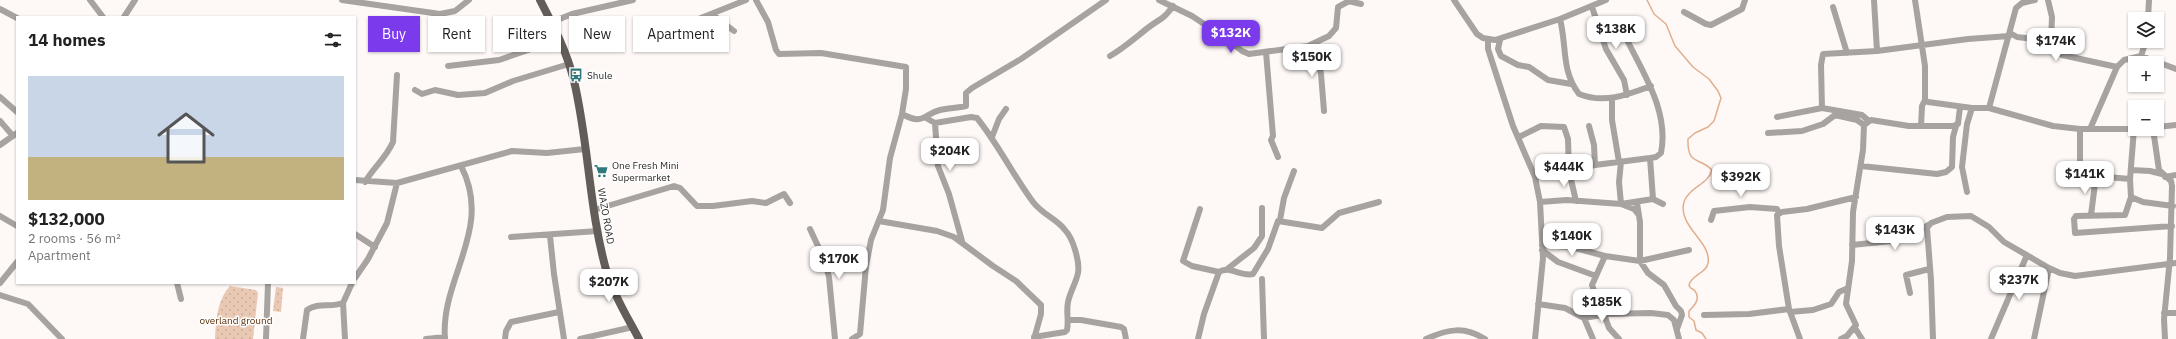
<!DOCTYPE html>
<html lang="en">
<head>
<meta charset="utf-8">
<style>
	:root { --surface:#fff; --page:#f2f2f2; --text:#222; --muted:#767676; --line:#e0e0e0; --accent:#7c3aed }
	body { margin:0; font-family:"IBM Plex Sans",sans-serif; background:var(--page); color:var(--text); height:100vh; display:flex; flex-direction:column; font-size:15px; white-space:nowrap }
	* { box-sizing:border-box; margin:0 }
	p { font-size:13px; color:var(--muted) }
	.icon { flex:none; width:22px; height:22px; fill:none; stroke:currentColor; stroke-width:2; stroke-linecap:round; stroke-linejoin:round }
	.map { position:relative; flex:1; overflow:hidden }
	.sheet { position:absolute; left:16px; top:16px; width:340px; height:268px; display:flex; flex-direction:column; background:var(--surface); border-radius:0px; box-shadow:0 1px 3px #0004 }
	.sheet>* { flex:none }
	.guide { position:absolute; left:368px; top:16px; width:380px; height:36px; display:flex; gap:8px }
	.tools { position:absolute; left:2128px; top:12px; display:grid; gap:8px }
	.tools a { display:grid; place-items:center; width:36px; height:36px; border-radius:0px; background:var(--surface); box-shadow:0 1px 3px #0004; font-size:20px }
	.price { position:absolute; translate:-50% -34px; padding:0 9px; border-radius:8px; background:#fff; color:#222; font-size:13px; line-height:26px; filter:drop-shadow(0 1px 2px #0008) }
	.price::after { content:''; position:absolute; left:50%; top:24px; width:12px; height:9px; margin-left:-6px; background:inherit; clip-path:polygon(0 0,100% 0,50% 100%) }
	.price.current { background:var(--accent); color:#fff }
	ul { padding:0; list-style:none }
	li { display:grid; align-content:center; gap:8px; height:212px; padding:0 12px }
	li+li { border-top:1px solid var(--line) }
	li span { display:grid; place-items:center; height:124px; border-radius:0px; color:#555 }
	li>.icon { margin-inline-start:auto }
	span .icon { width:72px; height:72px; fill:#fffc; stroke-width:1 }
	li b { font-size:17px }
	h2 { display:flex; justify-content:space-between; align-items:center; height:48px; padding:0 12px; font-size:17px }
	.chip { padding:0 14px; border-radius:0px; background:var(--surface); box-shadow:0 1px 3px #0004; font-size:14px; line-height:36px }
	.chip.current { background:var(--accent); color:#fff }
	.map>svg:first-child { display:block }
	.grass { fill:url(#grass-dots) }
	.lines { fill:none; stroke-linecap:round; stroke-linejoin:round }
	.stream { stroke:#e1ae8e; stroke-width:1.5 }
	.minor { stroke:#a7a3a1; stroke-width:6 }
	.major { stroke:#635d59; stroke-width:8 }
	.labels { text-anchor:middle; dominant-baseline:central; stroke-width:3; stroke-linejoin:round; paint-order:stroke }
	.poi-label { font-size:10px; fill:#2d2a28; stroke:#fff; text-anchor:start }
	.street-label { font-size:10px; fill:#2d2a28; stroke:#fff }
	.park-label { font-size:10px; fill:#5b2d07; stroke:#fff }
</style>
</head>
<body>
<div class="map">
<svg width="2176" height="339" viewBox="0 0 2176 339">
	<defs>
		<pattern id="grass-dots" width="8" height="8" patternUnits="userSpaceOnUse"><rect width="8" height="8" fill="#eac9b4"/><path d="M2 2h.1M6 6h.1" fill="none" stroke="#c9ad9b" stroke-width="1.8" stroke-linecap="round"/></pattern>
	</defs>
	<rect width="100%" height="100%" fill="#fef9f6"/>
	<path class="grass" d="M 230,286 L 256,290 L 258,293 L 253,339 L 215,339 C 216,321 217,300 230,286 Z
		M 276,287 L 283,288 L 281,312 L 273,311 Z"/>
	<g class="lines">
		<path class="stream" d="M 1647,0 L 1654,14 L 1666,24 L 1675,46 L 1693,67 L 1709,79 L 1718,91 L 1721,98 L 1714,121 L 1708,127 L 1695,133 L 1688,139 C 1687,166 1700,157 1712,170 C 1709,184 1688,188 1684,202 C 1677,226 1712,242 1708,263 C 1707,273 1691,275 1689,285 C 1690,290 1693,288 1695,291 C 1701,299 1694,306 1689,311 L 1689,317 L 1694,321 L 1696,330 L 1702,333 L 1706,339"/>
		<path class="minor" d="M 90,0 L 103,17
			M 342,0 L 440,14 L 455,11 L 469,0
			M 756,0 L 768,22 L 776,50 L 779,54 L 821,53 L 906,67 L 906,89 L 902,114 C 924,126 923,114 940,110 C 949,108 958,108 966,106 L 966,93 L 972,88 L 1021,59 L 1106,0
			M 1159,0 L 1192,16 L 1224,37 L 1242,51 L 1249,54 L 1308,46 L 1329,36 L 1336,28 L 1338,7 L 1349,1 L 1361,4
			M 1454,0 L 1477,34 L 1483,38 L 1495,40 L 1560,19 L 1606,0
			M 1874,0 L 1877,51
			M 1915,0 L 1925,66 L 1925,100 L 1928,102 L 1972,108 L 1989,108 L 2053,126 L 2080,129 L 2135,129
			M 2048,0 L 2052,17 L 2051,41
			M 1592,7 L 1606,49 L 1624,80 L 1627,95
			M 1833,7 L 1847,53
			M 0,9 L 17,18
			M 1684,12 L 1706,24 L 1711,25 L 1742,9 L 1745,0
			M 712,14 L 734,31
			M 124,17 L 135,0
			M 1560,19 C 1567,46 1561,71 1579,94 C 1604,104 1627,95 1651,86
			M 2148,19 L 2149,0
			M 696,20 L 746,0
			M 552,22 L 572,14 L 633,0
			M 2010,33 L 2017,37 L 2051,41 L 2062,55 L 2117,67
			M 1488,40 L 1488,49 L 1513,126 L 1535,177 L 1540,202 L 1543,258 L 1535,339
			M 1500,40 L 1498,49 L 1501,56 L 1518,65 L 1529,67 L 1548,80 L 1571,84
			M 1315,43 L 1321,74 L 1324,111
			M 1266,52 L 1273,136 L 1271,140 L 1278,157
			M 1110,56 C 1124,48 1136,37 1149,27 C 1161,18 1163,20 1173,6
			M 2141,56 L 2176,69
			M 448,66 L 499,60 L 560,39
			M 415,90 L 422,94 L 435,90 L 458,95 L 485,93 L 513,81 L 569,64
			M 0,97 L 17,112
			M 1612,98 L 1612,120 L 1619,162
			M 1822,108 L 1821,65 L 1823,54 L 1877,51 L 1968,39 L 2009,36
			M 1989,108 L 2016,8 L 2022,3 L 2035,0
			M 1777,117 L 1822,108 L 1862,115 L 1869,121
			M 926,118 L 935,123 L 938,166 L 949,194 L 962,241
			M 0,121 L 13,136
			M 935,123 L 971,117 L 977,118 C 998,144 1013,175 1033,202 C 1043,215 1057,219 1065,230 C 1073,238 1080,262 1078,273 C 1076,283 1070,292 1068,302 C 1066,312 1069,321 1067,330 L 1065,332 L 1034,337
			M 1589,126 L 1594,145 L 1595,165
			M 1921,126 L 1922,106 L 1925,100
			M 2157,127 L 2176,125
			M 2080,129 L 2080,172 L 2096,176 L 2130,179
			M 2090,129 L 2117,67 L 2124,60 L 2141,56 L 2146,41
			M 2134,129 L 2130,179 L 2131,197 L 2143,202 L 2173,206
			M 2153,129 L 2159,170 L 2171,181 L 2172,186 L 2170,258 L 2164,319 L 2165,339
			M 1768,133 L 1802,131 L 1823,124 L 1835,115 L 1857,120 L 1864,125
			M 992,137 L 999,119 L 1006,109
			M 1519,137 L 1541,126 L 1564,127 L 1568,139 L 1569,171 L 1576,201
			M 0,145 L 17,133
			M 1650,158 L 1653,199
			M 1621,162 L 1619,182 L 1621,204 L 1634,209 L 1638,214
			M 1861,166 L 1937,174 L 1946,172 L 1952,167 L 1953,137 L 1956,126
			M 2131,170 L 2150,171 L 2162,174
			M 1535,177 L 1595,165 L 1650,158 L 1656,157 L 1661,153 C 1669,113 1645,76 1628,42
			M 2165,177 L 2176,175
			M 355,180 L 397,183 L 512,151 L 547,153 L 585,149
			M 365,182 C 373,168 386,158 393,142 L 397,75
			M 1967,192 L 1962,167 L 1967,124 L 1972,108
			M 2131,197 L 2125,215 L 2076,216 L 2074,219 L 2075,233 L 2172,226
			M 1540,202 L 1567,200 L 1621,204 L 1653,199 L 1663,204
			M 1637,203 L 1640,222 L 1640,261 L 1648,273 L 1664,285 L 1676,306 L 1681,311 L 1682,315 L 1677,329
			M 1200,209 L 1183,261 L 1192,266 L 1219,272
			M 594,210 L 674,186 L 680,188 L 697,206 L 713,206 L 752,201 L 766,203 L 784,194 L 790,203
			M 2091,215 L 2096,176
			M 0,216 L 17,226
			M 1280,220 L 1284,198 L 1294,171
			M 1711,220 L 1714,211 L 1750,207 L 1777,209 L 1779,213
			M 879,221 L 937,231 L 954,237 L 993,266 L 1016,281 L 1041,305 L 1041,314 L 1034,339
			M 810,229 L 824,259 L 829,277 L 835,339
			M 355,234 L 375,247
			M 550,236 L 554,274 L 564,339
			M 511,237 L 598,231
			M 1542,245 L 1571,247 L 1605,256 L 1640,261 L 1689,250
			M 1852,245 L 1901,240 L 1928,225
			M 1542,250 L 1558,262 L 1596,276
			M 1605,256 L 1592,285 L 1596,296 L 1607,314
			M 1226,270 L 1254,248 L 1262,236 L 1262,208
			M 355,278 L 368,259 L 387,223 L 397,183
			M 1262,279 L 1264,339
			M 0,283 L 17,262
			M 177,283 L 181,299
			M 1910,293 L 1906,275 L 1929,269
			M 0,295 L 28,304 L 62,339
			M 343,303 L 345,339
			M 1538,304 L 1565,308 L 1584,318 L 1607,314 L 1651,313 L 1668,315 L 1674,320 L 1679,339
			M 1790,312 L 1813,310 L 1831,304 L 1839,292 L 1846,289
			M 2164,313 L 2176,313
			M 1604,314 L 1609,328 L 1619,339
			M 1704,315 L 1749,314 L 1789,309
			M 1584,318 L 1593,339
			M 1068,320 L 1081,320 L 1121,327 L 1124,329 L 1126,339
			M 1855,328 L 1862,339
			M 266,339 L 268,283
			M 303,339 L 307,310 C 318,302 331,308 343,303 L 352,283
			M 426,339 L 445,337
			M 445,339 C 440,278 494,229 461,166
			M 505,339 L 506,331 L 511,322 L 559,312
			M 580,339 L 633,327
			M 852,339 L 860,334 L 866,266 L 871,240 L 883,210 L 890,158 L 902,114
			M 1198,339 L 1204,314 L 1219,272 C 1229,265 1241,277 1253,274 L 1268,249 L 1278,221 L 1322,228 L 1339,213 L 1379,202
			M 1426,339 C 1448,329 1464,326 1485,339
			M 1800,339 L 1789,309 L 1779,246 L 1777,215 L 1782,212 L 1807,209 L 1856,197
			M 1841,339 L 1847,336 L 1856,325 L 1846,304 L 1852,261 L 1853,212 L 1863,150 L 1864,125 L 1871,120 L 1909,126 L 1953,126 L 1958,124 L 1960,107
			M 1933,339 L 1931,280 L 1927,228 L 1931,223 L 1947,217 L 1971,216 L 1989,227 L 2004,242 L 2049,268 L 2060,273 L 2075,276 L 2176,263
			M 1991,339 L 2027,255
			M 2034,339 L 2049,268"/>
		<path class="major" d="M 540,0 C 554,27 567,52 574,81 C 589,144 589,211 607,273 C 614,296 628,318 639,339"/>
	</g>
	<defs>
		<g id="bus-bare" transform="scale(1.08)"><path d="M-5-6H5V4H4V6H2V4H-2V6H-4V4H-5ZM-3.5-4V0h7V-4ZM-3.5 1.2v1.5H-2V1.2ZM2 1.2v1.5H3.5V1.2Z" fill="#2f787e" stroke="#fff" stroke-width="2.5" paint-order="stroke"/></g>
		<g id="supermarket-bare" transform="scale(1.08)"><path d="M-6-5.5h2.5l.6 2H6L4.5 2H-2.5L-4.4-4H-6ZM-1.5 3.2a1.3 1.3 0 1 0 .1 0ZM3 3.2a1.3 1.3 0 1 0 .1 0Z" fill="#2f787e" stroke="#fff" stroke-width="2.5" paint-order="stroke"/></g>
	</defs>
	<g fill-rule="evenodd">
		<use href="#bus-bare" x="576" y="75"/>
		<use href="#supermarket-bare" x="601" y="171"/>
	</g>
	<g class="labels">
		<g class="poi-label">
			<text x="587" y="75">Shule</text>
			<text x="612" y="165">One Fresh Mini<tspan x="612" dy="12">Supermarket</tspan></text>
		</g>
		<g class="street-label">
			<text transform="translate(606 216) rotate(80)">WAZO ROAD</text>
		</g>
		<g class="park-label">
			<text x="236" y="320">overland ground</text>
		</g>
	</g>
</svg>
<div class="tools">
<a><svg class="icon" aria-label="layers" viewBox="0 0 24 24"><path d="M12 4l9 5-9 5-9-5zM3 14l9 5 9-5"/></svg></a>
<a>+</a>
<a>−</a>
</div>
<b class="price" style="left:1616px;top:50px">$138K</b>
<b class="price current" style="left:1231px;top:54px">$132K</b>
<b class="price" style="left:2056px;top:62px">$174K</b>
<b class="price" style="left:1312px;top:78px">$150K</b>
<b class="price" style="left:950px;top:172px">$204K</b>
<b class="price" style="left:1564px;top:188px">$444K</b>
<b class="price" style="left:2085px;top:195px">$141K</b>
<b class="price" style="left:1741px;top:198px">$392K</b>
<b class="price" style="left:1895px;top:251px">$143K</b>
<b class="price" style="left:1572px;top:257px">$140K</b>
<b class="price" style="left:839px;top:280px">$170K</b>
<b class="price" style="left:2019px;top:301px">$237K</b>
<b class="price" style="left:609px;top:303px">$207K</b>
<b class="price" style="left:1602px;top:323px">$185K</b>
<div class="guide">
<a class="chip current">Buy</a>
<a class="chip">Rent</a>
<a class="chip">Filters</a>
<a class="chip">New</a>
<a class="chip">Apartment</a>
</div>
<section class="sheet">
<h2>14 homes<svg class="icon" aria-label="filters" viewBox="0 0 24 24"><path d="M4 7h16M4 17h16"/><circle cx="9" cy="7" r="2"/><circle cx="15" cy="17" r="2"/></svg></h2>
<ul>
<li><span style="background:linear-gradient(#c9d6e8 65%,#c2b280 0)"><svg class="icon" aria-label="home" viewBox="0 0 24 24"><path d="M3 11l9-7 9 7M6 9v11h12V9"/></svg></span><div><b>$132,000</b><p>2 rooms · 56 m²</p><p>Apartment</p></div></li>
</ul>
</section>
</div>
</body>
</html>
